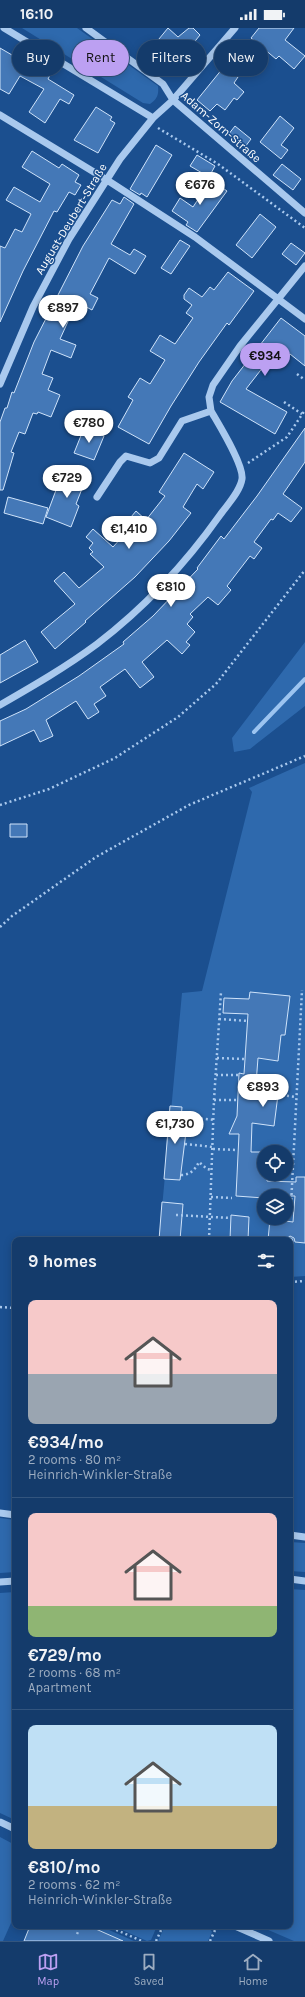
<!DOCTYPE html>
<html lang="en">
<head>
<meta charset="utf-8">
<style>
	:root { --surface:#143b6b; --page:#1d4271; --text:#f1f3f6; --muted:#9dadc1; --line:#33557e; --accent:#bca0f2 }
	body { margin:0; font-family:Karla,sans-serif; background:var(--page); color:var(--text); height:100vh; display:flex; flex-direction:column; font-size:15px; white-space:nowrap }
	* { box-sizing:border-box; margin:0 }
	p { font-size:13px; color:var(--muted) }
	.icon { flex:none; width:22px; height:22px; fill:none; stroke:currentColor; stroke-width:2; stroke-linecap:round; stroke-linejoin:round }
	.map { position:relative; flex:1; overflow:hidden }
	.side { position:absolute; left:12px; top:1209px; width:281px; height:692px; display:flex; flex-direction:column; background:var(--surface); border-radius:8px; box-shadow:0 2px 10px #0003,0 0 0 1px var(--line) }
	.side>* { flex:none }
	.hud { position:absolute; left:12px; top:12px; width:281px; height:36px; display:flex; gap:8px }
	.tools { position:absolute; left:257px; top:1117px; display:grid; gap:8px }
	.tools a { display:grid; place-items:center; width:36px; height:36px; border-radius:50%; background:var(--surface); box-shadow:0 2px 10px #0003,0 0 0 1px var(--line); font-size:20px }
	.price { position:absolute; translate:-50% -34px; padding:0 9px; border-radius:14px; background:#fff; color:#222; font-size:13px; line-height:26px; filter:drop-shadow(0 1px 2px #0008) }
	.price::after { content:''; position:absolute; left:50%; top:24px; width:12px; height:9px; margin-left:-6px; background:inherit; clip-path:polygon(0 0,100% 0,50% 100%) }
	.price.selected { background:var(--accent); color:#111 }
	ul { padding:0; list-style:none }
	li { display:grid; align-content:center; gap:8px; height:212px; padding:0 16px }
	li+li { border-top:1px solid var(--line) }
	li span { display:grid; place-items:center; height:124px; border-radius:8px; color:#555 }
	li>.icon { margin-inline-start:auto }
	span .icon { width:72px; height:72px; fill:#fffc; stroke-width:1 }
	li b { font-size:17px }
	h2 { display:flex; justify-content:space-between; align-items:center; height:48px; padding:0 16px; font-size:17px }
	.pill { padding:0 14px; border-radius:18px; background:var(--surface); box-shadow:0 2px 10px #0003,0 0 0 1px var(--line); font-size:14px; line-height:36px }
	.pill.selected { background:var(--accent); color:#111 }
	.status { display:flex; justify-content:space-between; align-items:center; height:28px; padding:0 20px; background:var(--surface); direction:ltr }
	.status svg { height:11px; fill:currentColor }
	.tabs { display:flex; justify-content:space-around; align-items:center; height:56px; border-top:1px solid var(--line); background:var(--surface); font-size:11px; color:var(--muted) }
	.tabs a { display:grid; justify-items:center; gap:2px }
	.tabs .selected { color:var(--accent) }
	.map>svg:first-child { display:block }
	.green { fill:#2e69ad; fill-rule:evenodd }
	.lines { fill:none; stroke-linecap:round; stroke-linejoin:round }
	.stream { stroke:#9cc4f0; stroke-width:4 }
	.building { fill:#4478b7; stroke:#cfe3fa }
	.path { stroke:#a9c9ee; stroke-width:2.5; stroke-dasharray:2 3; stroke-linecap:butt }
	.minor { stroke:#a9c9ee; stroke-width:7 }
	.labels { text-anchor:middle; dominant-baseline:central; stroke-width:3; stroke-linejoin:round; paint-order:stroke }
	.street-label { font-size:12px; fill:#fff; stroke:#1b4f8f }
</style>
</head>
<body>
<div class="status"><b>16:10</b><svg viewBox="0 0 49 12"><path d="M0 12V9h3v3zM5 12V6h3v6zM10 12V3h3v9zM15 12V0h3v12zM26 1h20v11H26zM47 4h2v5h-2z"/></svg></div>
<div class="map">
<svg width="305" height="1913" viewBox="0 0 305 1913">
	<rect width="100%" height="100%" fill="#1b4f8f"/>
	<path class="green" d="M 22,0 L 77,0 L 158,58 C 159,67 157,71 150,76 L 143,75 Z
		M 305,614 L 305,678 L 250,721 L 234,724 L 232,710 Z
		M 305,735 L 305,1248 L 290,1249 L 290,1212 L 159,1212 L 182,965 L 202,963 L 252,764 L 249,760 ZM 264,1124 L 286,1124 L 286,1146 L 264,1146 ZM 264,1168 L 286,1168 L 286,1190 L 264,1190 Z
		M 0,1490 L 15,1492 L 15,1544 L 0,1545 Z
		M 290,1514 L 305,1515 L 305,1544 L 290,1543 Z
		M 290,1561 L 305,1562 L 305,1913 L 294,1913 L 259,1898 L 290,1898 Z
		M 15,1564 L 15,1792 L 0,1785 L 0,1565 Z
		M 0,1809 L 15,1817 L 15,1886 L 3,1913 L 0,1913 Z
		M 89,1898 L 100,1898 L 134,1913 L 123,1913 Z
		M 113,1898 L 157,1898 L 151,1912 L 147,1913 Z
		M 165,1898 L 197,1898 L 210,1901 L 212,1904 L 208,1913 L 158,1913 Z"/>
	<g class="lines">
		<path class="stream" d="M 254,704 L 305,651"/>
	</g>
	<path class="building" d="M 168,0 L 178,9 L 189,0 L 193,0 L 200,7 L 175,38 L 162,28 L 164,25 L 154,17 Z
		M 259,0 L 294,0 L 285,12 L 305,28 L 294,41 L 279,28 L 276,31 L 251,10 Z
		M 0,20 L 36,41 L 41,31 L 54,39 L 48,51 L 74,67 L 69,76 L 60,71 L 45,95 L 29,84 L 44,61 L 20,48 L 9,66 L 0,61 Z
		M 233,24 L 245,33 L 235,47 L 238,49 L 234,55 L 244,64 L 237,72 L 234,70 L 225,82 L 217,76 L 210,83 L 197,72 L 227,35 L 225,34 Z
		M 96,79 L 112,89 L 110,92 L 115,95 L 98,125 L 74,112 Z
		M 280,88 L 294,100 L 281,117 L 288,122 L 281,131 L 260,114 Z
		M 235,98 L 251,111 L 245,119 L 228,107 Z
		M 156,117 L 172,127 L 147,169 L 141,165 L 140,167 L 130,161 Z
		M 32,123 L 59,140 L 62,136 L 79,147 L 75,154 L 81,157 L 75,167 L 69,164 L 57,184 L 54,183 L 23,243 L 0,294 L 0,218 L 5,220 L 15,201 L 22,204 L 31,186 L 6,172 L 14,159 L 40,174 L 50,156 L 22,139 Z
		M 197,127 L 215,138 L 209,149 L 190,138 Z
		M 282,136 L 301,151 L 293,162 L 273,147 Z
		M 211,152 L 227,163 L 197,204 L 186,197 L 188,194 L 172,183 L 180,170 L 193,179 Z
		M 124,169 L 134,176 L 111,216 L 130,227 L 134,221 L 146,228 L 135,246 L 109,230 L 90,266 L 98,270 L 92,282 L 77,274 L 60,311 L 76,317 L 71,330 L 51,322 L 42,346 L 53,350 L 48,362 L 60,367 L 51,389 L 38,384 L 37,386 L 33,385 L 25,406 L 19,404 L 11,424 L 14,425 L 3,462 L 0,462 L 0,394 L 5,380 L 7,380 L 12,364 L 14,365 L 34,314 L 83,218 L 112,172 L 120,176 Z
		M 260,186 L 276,199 L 252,230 L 236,217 Z
		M 180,212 L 190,218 L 171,246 L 161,240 Z
		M 291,215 L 305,225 L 296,237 L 282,226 Z
		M 228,244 L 254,263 L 229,297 L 227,295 L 199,334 L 171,378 L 149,416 L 118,399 L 133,372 L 128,369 L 140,350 L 150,356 L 165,332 L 150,323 L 160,307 L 175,316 L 193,290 L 186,285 L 192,277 L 184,271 L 184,267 L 189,260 L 202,269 L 210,259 L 214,262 Z
		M 281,290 L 305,308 L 305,338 L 290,326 L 285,333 L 274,325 L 246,361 L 287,384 L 275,406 L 220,374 L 232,353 Z
		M 84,400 L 104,408 L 94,432 L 74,425 Z
		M 305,400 L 305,434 L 283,466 L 302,480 L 291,494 L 278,485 L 273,492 L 271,491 L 254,514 L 262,520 L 254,531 L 250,528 L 227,558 L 231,562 L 218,577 L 208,569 L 190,586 L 193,589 L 187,596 L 195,604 L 186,614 L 190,617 L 182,626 L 167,612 L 142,634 L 154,649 L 140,660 L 125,641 L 100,659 L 106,668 L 94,676 L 99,684 L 88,691 L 76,673 L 46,692 L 53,708 L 40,714 L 34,702 L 0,718 L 0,693 L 26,681 L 79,648 L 124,616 L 123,614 L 153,588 L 198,541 L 197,540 L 221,508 L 224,511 L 257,468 Z
		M 184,425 L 214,444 L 203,461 L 197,456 L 183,479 L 191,485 L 169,513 L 135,549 L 85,593 L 86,594 L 55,621 L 41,604 L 75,576 L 54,553 L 64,544 L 79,560 L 104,539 L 90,526 L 93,524 L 89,520 L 93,515 L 86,509 L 93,501 L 113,519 L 131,499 L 126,495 L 136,483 L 146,492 L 165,468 L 159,464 Z
		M 67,442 L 87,448 L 76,476 L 79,478 L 71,499 L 46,489 L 59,454 L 62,455 Z
		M 8,469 L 48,480 L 43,496 L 4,485 Z
		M 25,612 L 38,634 L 0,655 L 0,627 Z
		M 10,796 L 27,796 L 27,809 L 10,809 Z
		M 250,964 L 290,968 L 285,1007 L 281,1007 L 278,1033 L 258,1030 L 256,1056 L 279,1059 L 274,1098 L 252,1095 L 251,1124 L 264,1124 L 264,1146 L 268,1146 L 267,1153 L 296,1154 L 296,1149 L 305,1149 L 305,1215 L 295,1214 L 294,1210 L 290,1208 L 285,1212 L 268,1212 L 270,1191 L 293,1194 L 295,1168 L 264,1168 L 264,1170 L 236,1168 L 239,1106 L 229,1106 L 237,1088 L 239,1045 L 244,1046 L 248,986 L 223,985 L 224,970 L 249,971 Z
		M 170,1078 L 182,1079 L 180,1104 L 186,1104 L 180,1152 L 164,1151 Z
		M 162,1174 L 183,1176 L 180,1212 L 159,1212 Z
		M 231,1187 L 249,1189 L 248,1212 L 230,1212 Z
		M 30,1898 L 89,1898 L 123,1913 L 24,1913 Z"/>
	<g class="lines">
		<path class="path" d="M 158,100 L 218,136 L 305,200
			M 297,346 L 305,352
			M 284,374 L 302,386
			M 248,435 L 287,409 L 305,382
			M 0,777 L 49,761 L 115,730 L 178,689 L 216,656 L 305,542
			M 0,899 L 12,888 L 96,829 L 189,777 L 305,728
			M 219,991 L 248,993
			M 217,1030 L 244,1031
			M 216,1047 L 239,1047
			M 282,1067 L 296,1069
			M 214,1072 L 238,1072
			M 181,1088 L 214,1092
			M 185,1116 L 213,1119
			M 213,1121 L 238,1122
			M 181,1147 C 190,1147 195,1142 199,1134 L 207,1141 L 212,1142
			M 211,1169 L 232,1170
			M 291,1177 L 302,962
			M 176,1187 L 231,1190
			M 209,1212 L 214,1072 L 221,964
			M 290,1254 L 305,1253
			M 0,1279 L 15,1280
			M 107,1898 L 142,1913
			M 206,1898 L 216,1900 L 217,1898
			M 77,1906 L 81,1898
			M 156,1913 L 163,1898
			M 210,1913 L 216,1900"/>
		<path class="minor" d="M 4,0 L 153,90
			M 86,0 L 163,56 L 173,72 L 305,185
			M 0,87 L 107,152 L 195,209 L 305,291
			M 0,356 L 33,279 L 69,211 L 120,131 L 153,90 L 173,72 L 235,0
			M 97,469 L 120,434 L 126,428 L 150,435 L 159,430 L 182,393 L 211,383
			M 0,677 C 33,658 66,639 97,616 C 144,580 186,535 220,487 C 227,477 240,464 242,451 C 244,437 219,397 211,383 L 209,369 L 213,357 L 240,318 L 305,238
			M 290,1215 L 290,1213
			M 0,1485 L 15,1487
			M 290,1507 L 305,1509
			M 290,1551 L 305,1553
			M 0,1554 L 15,1553
			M 0,1794 L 15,1801
			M 235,1898 L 269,1913"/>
	</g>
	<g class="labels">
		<g class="street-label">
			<text transform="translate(221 99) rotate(41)">Adam-Zorn-Straße</text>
			<text transform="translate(71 191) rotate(-59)">August-Deubert-Straße</text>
		</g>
	</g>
</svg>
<div class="tools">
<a><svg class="icon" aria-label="locate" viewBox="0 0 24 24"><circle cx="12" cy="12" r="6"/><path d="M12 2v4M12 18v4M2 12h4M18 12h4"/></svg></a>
<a><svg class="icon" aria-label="layers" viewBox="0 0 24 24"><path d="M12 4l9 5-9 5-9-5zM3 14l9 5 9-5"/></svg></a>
</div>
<b class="price" style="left:200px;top:178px">€676</b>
<b class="price" style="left:63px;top:301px">€897</b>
<b class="price selected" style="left:265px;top:349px">€934</b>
<b class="price" style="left:89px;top:416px">€780</b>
<b class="price" style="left:67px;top:471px">€729</b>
<b class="price" style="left:129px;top:522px">€1,410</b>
<b class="price" style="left:171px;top:580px">€810</b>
<b class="price" style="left:263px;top:1080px">€893</b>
<b class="price" style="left:175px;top:1117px">€1,730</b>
<div class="hud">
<a class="pill">Buy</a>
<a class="pill selected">Rent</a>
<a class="pill">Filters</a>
<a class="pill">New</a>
</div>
<section class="side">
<h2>9 homes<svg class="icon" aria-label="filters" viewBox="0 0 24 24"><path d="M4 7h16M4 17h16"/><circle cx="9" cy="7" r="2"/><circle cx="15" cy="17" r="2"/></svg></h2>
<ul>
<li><span style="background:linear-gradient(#f6c9c9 60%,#9aa5b1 0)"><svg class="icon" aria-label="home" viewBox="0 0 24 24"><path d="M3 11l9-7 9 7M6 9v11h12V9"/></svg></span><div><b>€934/mo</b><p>2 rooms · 80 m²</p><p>Heinrich-Winkler-Straße</p></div></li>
<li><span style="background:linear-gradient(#f6c9c9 75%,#8fb573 0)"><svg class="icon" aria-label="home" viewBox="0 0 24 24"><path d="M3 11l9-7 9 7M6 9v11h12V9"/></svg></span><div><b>€729/mo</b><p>2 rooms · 68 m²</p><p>Apartment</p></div></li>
<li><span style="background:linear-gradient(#bfe0f5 65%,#c2b280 0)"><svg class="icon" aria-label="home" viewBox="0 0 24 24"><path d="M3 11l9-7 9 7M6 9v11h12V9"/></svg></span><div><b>€810/mo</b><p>2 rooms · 62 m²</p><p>Heinrich-Winkler-Straße</p></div></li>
</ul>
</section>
</div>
<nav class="tabs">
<a class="selected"><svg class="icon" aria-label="map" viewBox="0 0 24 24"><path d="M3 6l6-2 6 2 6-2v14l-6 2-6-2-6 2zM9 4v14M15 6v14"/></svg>Map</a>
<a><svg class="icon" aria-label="saved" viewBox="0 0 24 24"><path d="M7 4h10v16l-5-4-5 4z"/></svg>Saved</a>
<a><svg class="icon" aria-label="home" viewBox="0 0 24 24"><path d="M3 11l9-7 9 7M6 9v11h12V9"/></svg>Home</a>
</nav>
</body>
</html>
